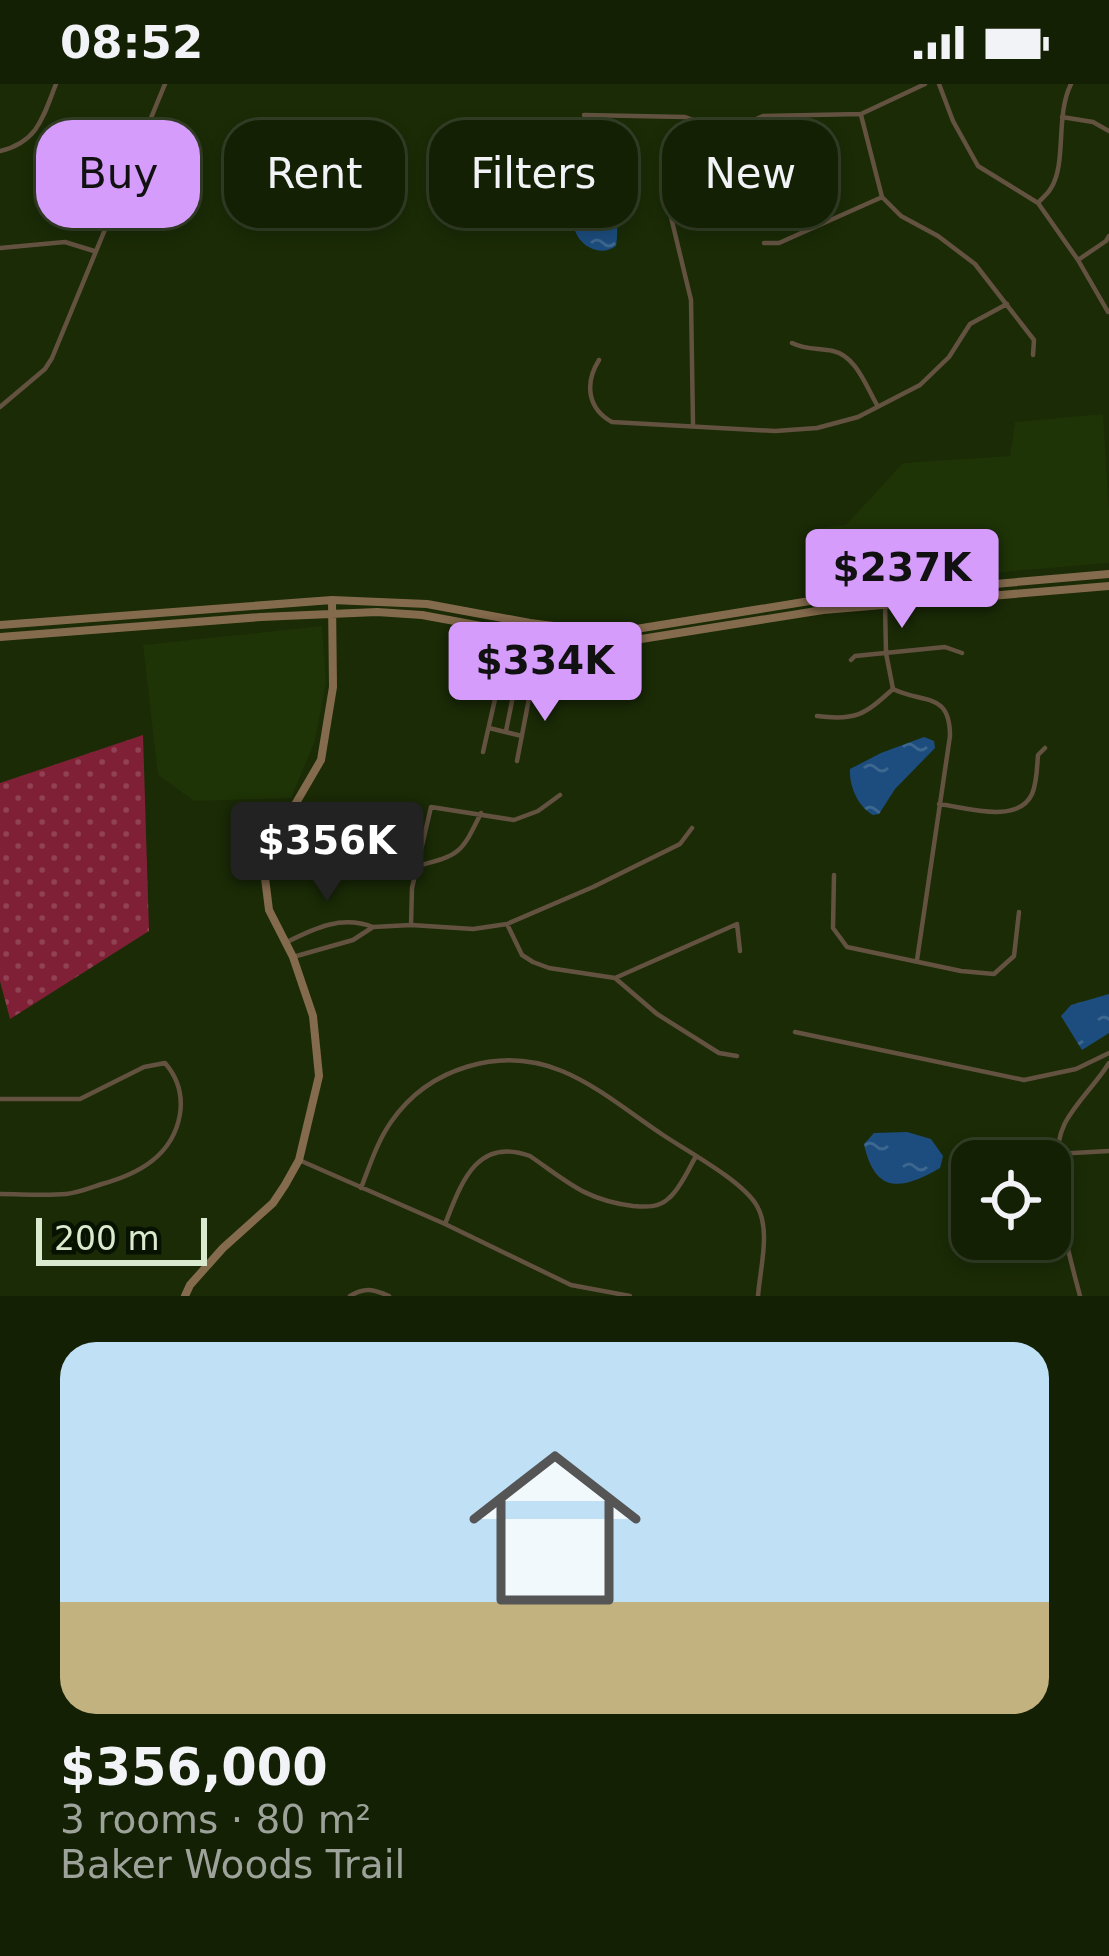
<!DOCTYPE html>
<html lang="en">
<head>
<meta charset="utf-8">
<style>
	:root { --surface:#142004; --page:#212d13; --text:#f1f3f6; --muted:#9da39a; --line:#333e26; --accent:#d59cfb }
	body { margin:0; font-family:"DejaVu Sans",sans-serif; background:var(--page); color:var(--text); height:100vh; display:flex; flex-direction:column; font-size:45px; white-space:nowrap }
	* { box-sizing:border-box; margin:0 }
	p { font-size:39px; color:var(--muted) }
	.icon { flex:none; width:66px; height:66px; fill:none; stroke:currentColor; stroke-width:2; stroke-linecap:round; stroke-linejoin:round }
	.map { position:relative; height:1212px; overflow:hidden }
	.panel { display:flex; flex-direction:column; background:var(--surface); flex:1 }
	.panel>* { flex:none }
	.guide { position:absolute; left:36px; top:36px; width:1038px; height:108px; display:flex; gap:24px }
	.tools { position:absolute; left:951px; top:1056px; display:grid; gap:24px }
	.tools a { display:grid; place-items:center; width:120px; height:120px; border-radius:24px; background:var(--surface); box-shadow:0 6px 18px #0003,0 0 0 3px var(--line); font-size:60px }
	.scale { position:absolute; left:36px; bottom:30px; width:171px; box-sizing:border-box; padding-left:12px; border:6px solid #daeace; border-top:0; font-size:33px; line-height:42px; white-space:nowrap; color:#daeace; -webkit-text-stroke:9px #081201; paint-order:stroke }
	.price { position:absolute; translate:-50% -102px; padding:0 27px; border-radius:12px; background:var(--accent); color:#111; font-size:39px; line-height:78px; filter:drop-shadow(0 3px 6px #0008) }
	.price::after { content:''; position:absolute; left:50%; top:72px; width:36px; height:27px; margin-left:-18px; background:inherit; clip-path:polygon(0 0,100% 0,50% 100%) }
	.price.selected { background:#222; color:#fff }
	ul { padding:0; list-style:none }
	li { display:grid; align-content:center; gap:24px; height:636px; padding:0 60px }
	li+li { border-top:3px solid var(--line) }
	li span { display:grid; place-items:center; height:372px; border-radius:36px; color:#555 }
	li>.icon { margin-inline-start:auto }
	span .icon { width:216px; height:216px; fill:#fffc; stroke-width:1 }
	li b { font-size:51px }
	.tag { padding:0 42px; border-radius:36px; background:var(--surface); box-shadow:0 6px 18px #0003,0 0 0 3px var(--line); font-size:42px; line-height:108px }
	.tag.selected { background:var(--accent); color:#111 }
	.status { display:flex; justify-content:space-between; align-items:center; height:84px; padding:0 60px; background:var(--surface); direction:ltr }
	.status svg { height:33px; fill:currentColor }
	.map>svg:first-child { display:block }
	.built { fill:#1e3306 }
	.grass { fill:url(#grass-dots) }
	.water { fill:url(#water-ripples) }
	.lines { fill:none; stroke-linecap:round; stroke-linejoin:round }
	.street { stroke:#635240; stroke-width:4.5 }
	.secondary { stroke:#856b4d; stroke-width:8 }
</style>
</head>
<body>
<div class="status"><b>08:52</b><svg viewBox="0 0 49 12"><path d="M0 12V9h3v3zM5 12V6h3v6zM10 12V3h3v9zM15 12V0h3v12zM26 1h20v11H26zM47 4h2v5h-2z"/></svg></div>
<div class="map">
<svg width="1109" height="1212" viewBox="0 0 1109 1212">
	<defs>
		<pattern id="grass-dots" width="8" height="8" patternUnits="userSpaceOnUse" patternTransform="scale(3)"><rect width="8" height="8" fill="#802037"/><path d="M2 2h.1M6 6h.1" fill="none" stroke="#914153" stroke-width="1.8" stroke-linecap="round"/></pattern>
		<pattern id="water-ripples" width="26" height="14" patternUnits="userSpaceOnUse" patternTransform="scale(3)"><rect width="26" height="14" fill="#1c4d7e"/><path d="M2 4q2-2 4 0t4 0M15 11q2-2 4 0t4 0" fill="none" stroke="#3c678f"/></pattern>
	</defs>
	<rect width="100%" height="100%" fill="#1a2b06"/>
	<path class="built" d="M 1103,330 L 1109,426 L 1109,479 L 823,503 L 819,444 L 846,441 L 903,379 L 1010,372 L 1015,338 Z
		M 322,542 L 326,598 L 315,657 L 291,714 L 194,717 L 158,691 L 143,561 Z"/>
	<path class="grass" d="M 143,651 L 149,847 L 10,935 L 0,897 L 0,699 Z"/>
	<path class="water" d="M 583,98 C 615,102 620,136 616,162 C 598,175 574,159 573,137 C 572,124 577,110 583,98 Z
		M 924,653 L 934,657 L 935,664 L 895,705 L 879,730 L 873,731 C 858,723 849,702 850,685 L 881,669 Z
		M 1109,910 L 1109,949 L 1082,966 L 1061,932 L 1071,921 Z
		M 907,1048 L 931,1055 L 943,1072 L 940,1084 C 902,1106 875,1111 864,1060 L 874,1049 Z"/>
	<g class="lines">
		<path class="street" d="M 939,0 L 953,37 L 978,82 L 1038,119 L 1078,176 L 1108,228
			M 584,31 L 685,33 L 696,37 L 721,56
			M 861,31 L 882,113 L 901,132 L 938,152 L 975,180 L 1034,256 L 1033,271
			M 1062,33 L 1093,38 L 1109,47
			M 0,67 C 38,58 43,33 56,0
			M 792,112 L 807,145
			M 1038,119 C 1042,114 1048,110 1051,104 C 1067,79 1055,32 1071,0
			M 764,159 L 779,159 L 880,114
			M 0,164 L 65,158 L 94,167
			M 1078,176 L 1106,157 L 1109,152
			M 792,259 C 806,266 818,264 833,267 C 856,272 866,302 877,321
			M 599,276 C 584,300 588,325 612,338 L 775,347 L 817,344 L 858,333 L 920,301 L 949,273 L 970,240 L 1007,220
			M 0,323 L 45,285 L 52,274 L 165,0
			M 693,341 L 691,216 L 671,133 L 673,124 L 733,45 L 763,32 L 861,30 L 925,0
			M 885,520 L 886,569 L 893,605 C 923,620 950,607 950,652 L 917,876
			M 851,576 L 855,572 L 945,563 L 962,569
			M 502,595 L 532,602
			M 817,632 C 856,637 864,631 893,605
			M 489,644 L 522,652
			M 506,647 L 525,552
			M 483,668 L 505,571 L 486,567
			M 517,677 L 536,578 L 556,580
			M 939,720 C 965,723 1018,741 1032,710 C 1037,699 1037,683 1038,671 L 1045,664
			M 417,782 C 460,771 461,770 481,729
			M 834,791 L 833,844 L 847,863 L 961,887 L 994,890 L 1014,872 L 1019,828
			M 507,840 L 522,871 L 533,878 L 549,884 L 615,894 L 657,930 L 719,969 L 737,972
			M 411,841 L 412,804 L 431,723 L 514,736 L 538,727 L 560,711
			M 287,858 C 315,844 342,831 373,843
			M 293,873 L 353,856 L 373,843 L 411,841 L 473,845 L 507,840 L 593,803 L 680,760 L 692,744
			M 615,894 L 737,840 L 740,867
			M 795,948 L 1024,996 L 1076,985 L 1109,969
			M 0,1015 L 80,1015 L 144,983 L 165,979 C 178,994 183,1010 180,1030 C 173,1072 138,1090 102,1100 C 90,1104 78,1109 66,1110 C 44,1112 21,1110 0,1110
			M 1055,1070 L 1109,1067
			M 299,1076 L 445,1140 L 571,1201 L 630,1212
			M 361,1104 C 370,1081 377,1058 391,1038 C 429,983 501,962 562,987 C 598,1002 630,1029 663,1051 C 687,1067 743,1097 757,1122 C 771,1146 760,1185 758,1212
			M 445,1140 C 461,1100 476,1052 530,1072 C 568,1098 585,1116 633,1122 C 646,1123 659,1124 669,1114 C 680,1105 688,1086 695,1074
			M 350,1212 C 365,1203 373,1205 389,1212
			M 1080,1212 C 1068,1166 1043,1083 1065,1039 C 1077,1017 1096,1000 1109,979"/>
		<path class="secondary" d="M 0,541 L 332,516 L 427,520 L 530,539 L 585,546 L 636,545 L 822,515 L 1109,490
			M 0,553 L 261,533 L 377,528 L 422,531 L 525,550 L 581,557 L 635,556 L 823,526 L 1109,502
			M 185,1212 L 190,1201 L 223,1164 L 273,1119 L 285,1101 L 299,1076 L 319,992 L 313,932 L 293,873 L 269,826 L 264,786 L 275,755 L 321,676 L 333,603 L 332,516"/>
	</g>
</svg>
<div class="tools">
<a><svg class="icon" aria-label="locate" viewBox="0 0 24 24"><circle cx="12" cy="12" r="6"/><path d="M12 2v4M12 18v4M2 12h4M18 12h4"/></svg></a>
</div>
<div class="scale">200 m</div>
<b class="price" style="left:902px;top:547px">$237K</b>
<b class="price" style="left:545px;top:640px">$334K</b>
<b class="price selected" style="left:327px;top:820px">$356K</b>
<div class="guide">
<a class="tag selected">Buy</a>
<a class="tag">Rent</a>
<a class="tag">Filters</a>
<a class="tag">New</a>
</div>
</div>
<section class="panel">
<ul>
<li><span style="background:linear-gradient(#bfe0f5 70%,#c2b280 0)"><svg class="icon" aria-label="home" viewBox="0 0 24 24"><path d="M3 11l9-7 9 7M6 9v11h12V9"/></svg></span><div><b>$356,000</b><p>3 rooms · 80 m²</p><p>Baker Woods Trail</p></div></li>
</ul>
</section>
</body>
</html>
